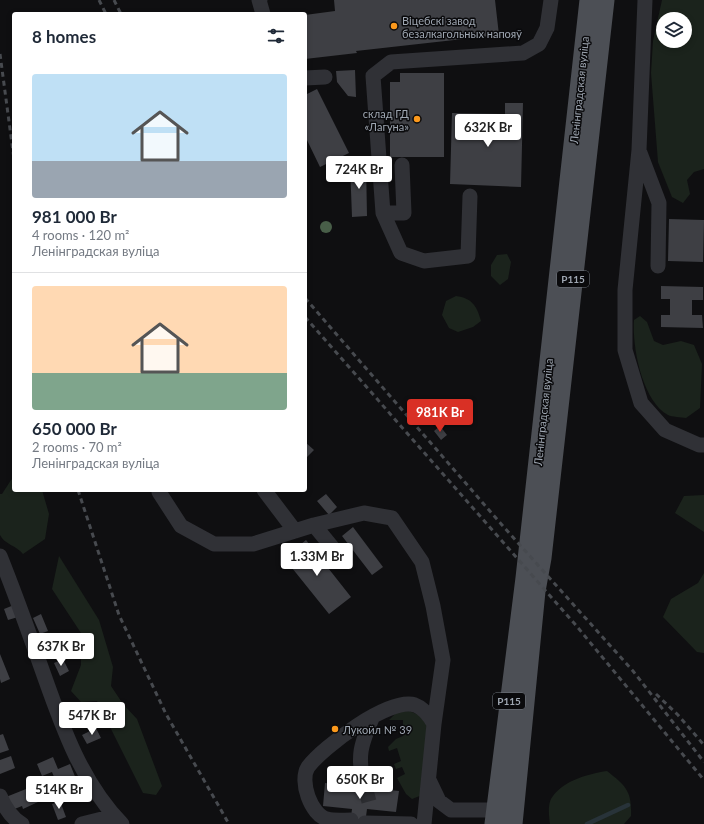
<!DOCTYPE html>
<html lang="en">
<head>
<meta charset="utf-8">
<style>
	:root { --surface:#fff; --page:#f2f2f3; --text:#1f2937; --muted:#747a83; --line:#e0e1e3; --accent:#d93025 }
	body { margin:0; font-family:Lato,sans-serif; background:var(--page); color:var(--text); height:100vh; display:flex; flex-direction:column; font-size:15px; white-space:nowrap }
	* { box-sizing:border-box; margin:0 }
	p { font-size:13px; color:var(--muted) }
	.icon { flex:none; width:22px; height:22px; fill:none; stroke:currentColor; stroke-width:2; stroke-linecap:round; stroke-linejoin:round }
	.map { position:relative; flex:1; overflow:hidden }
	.details { position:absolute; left:12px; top:12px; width:295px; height:480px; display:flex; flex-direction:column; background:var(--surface); border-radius:4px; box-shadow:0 2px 6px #0003 }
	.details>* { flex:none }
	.controls { position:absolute; left:656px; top:12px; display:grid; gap:8px }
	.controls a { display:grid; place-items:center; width:36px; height:36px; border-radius:50%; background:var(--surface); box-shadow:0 2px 6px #0003; font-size:20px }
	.price { position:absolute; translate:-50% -34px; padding:0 9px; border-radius:4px; background:#fff; color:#222; font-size:13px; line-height:26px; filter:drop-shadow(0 1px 2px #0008) }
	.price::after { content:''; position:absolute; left:50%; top:24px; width:12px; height:9px; margin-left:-6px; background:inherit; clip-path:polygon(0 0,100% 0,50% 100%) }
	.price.on { background:var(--accent); color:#fff }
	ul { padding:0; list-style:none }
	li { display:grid; align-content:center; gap:8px; height:212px; padding:0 20px }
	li+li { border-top:1px solid var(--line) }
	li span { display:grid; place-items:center; height:124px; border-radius:4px; color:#555 }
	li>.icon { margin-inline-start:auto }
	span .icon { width:72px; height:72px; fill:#fffc; stroke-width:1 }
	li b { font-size:17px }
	h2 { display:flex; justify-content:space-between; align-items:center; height:48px; padding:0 20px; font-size:17px }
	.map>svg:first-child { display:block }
	.green { fill:#1b231c; fill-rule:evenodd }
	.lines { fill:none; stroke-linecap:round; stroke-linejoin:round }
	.stream { stroke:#283339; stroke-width:4.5 }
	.building { fill:#3e3f44 }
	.minor-tunnel { stroke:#2c2d31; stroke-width:15; stroke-dasharray:15 8; stroke-linecap:butt }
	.minor { stroke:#303136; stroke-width:15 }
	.major { stroke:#4c4f55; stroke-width:19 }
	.rail { stroke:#474a4f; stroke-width:3; stroke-dasharray:5 4; stroke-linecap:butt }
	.tree { fill:#485e48 }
	.poi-dot { fill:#fc991c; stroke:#0a0a0c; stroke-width:1.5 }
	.labels { text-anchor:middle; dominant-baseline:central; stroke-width:3; stroke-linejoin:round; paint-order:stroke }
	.shield { fill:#0a0a0c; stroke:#727880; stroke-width:1 }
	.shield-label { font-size:10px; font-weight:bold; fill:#9fa7b2 }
	.poi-label { font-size:11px; fill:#9fa7b2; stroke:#0a0a0c; text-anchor:start }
	.street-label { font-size:11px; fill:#9fa7b2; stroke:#0a0a0c }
</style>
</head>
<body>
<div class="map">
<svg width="704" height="824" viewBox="0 0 704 824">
	<rect width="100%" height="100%" fill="#0f0f11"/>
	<path class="green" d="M 662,0 L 704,0 L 704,169 L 694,172 L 687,180 L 690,194 L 683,203 L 672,197 L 658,162 L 651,73 L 653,41 ZM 663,19 L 685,19 L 685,41 L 663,41 Z
		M 507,254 L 511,262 L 508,279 L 500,285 L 491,276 L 491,265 L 497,255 Z
		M 456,296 C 472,298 477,306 481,321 L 473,327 L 458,332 L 449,328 L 442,315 L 446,301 Z
		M 640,316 L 647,322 L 654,341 L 663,345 L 681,341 L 694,345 L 702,364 L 700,408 L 686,418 C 681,417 672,417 668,415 C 642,401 632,346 634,320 Z
		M 14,478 L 14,490 L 42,490 L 49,514 L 45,539 L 23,554 C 17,546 4,544 0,535 L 0,494 L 2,494 L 11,480 Z
		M 704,495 L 704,532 L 675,513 L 684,496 Z
		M 59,556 L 99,620 L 113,667 L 111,686 L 123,704 L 137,719 L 162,786 L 156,795 L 143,793 L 97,701 L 81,702 L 71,691 L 81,665 L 81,633 L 52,589 Z
		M 704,573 L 704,653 L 697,652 L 663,617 L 671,599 L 698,583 Z
		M 409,711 L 419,715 L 427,725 L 422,795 L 412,799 L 406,794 L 397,778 L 405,774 L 402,767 L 396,769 L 394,764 L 401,761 L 397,748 L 389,751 L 388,747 L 396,739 L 403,736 L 403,720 L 389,720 L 397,712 Z
		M 607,771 C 626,786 632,791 631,816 L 624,824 L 550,824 C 549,816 547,803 553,796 C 565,780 588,774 607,771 Z"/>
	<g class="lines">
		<path class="stream" d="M 587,824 L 628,805"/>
	</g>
	<path class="building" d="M 334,0 L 495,0 L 499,35 L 356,51 L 357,53 L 305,59 L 305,15 L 335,11 Z
		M 355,70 L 356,97 L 348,96 L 337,82 L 336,71 Z
		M 400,73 L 444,73 L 444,157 L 390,157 L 390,82 L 400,82 Z
		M 317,89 L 349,153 L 320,167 L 305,136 L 305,95 Z
		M 505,103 L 523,103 L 521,187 L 450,184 L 452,113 L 505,114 Z
		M 366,163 L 367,216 L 352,217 L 350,164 Z
		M 669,219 L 704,220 L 703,262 L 668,261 Z
		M 661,286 L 703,287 L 703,300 L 692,300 L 692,315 L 702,315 L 703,328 L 661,327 L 661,315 L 670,315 L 670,299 L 661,299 Z
		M 440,426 L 447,435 L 441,440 L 434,431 Z
		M 305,442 L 314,450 L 307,457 L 305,455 Z
		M 326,494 L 337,507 L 329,515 L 317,501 Z
		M 353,527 L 383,567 L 372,575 L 342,536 Z
		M 306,540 L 351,597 L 329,614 L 284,558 Z
		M 14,605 L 18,617 L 8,620 L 4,609 Z
		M 41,614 L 48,631 L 40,634 L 33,618 Z
		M 0,654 L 10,679 L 1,683 L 0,679 Z
		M 63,659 L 69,671 L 60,676 L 54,663 Z
		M 96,728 L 101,738 L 87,744 L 82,735 Z
		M 3,734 L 9,750 L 0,753 L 0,735 Z
		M 11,756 L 15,768 L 0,774 L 0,760 Z
		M 53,757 L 58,769 L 70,764 L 76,779 L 65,783 L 66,786 L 59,789 L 52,772 L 42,776 L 37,764 Z
		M 325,783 L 399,791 L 396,812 L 367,809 L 365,824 L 350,824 L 352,809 L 323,806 Z
		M 31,787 L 38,802 L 23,809 L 22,806 L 12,810 L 6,797 Z
		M 60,801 L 66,817 L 58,820 L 52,804 Z"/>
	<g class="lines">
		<path class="minor-tunnel" d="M 365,787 L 371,809"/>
		<path class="minor" d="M 260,0 L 259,0 L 263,14
			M 645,0 L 639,150 L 625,290 L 625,350 L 641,403 L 665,430 L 699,445 L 704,445
			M 305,78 L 325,77
			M 640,153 L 659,203 L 658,266
			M 470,196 L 468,256 L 424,261 L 401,253 L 383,213 L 373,76 L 391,62 L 523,53 L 539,44 L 547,28 L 551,0
			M 383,213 L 404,213 L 402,165
			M 264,490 L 295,531
			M 159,492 L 181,526 L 214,544 L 253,544 L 314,525 L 364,513 L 392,518 L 422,562 L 433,606 L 443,660 L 434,724 L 424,824
			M 314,525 L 341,558
			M 0,556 C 14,591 27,627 40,664 C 60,720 79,780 122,824
			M 429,780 L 439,801 L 451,810 L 506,810
			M 365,787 C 356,757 361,744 373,716
			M 0,796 C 5,808 11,818 22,824
			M 351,820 C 343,820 334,821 327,819 C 311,815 299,781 308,767 C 323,747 389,697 415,705 C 424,708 430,717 434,724
			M 365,823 L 411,824
			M 82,824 L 114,816"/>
		<path class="major" d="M 494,824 L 525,578 L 589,0
			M 513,824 L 536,591 L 542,558 L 605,0"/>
		<path class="rail" d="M 99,0 L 106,14
			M 114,0 L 121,14
			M 0,54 L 14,159
			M 305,298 L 502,525 L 633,671 L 704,762
			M 305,317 L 574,623 L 704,780
			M 78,490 L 119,615 L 166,714 L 229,824
			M 656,694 L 678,715 L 704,745"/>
	</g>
	<circle class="tree" cx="326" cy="227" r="6"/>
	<g class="poi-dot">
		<circle cx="394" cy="26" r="4"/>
		<circle cx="417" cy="119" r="4"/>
		<circle cx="335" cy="729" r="4"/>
	</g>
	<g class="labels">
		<g class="shield">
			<rect x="557" y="271" width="32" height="16" rx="3"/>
			<rect x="493" y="693" width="32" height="16" rx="3"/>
		</g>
		<g class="shield-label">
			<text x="573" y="279">Р115</text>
			<text x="509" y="701">Р115</text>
		</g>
		<g class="poi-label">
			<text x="402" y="20">Віцебскі завод<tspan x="402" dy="13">безалкагольных напояў</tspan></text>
			<text x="409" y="113" text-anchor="end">склад ГД<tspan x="409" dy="13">«Лагуна»</tspan></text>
			<text x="343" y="729">Лукойл № 39</text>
		</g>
		<g class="street-label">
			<text transform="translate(579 90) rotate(-84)">Ленінградская вуліца</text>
			<text transform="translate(543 412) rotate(-84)">Ленінградская вуліца</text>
		</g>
	</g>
</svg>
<div class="controls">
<a><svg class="icon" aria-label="layers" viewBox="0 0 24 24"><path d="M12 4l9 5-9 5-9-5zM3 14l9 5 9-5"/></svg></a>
</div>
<b class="price" style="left:488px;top:148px">632K Br</b>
<b class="price" style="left:359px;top:190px">724K Br</b>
<b class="price on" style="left:440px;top:433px">981K Br</b>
<b class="price" style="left:317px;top:577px">1.33M Br</b>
<b class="price" style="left:61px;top:667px">637K Br</b>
<b class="price" style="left:92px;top:736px">547K Br</b>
<b class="price" style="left:360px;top:800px">650K Br</b>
<b class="price" style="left:59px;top:810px">514K Br</b>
<section class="details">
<h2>8 homes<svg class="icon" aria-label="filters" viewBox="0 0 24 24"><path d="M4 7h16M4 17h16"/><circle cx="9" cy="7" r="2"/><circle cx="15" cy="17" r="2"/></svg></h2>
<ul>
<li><span style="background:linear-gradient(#bfe0f5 70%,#9aa5b1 0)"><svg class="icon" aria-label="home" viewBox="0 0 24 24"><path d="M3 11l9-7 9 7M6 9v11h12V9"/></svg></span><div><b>981 000 Br</b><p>4 rooms · 120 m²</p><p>Ленінградская вуліца</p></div></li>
<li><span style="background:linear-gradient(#ffd9b3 70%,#7fa58c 0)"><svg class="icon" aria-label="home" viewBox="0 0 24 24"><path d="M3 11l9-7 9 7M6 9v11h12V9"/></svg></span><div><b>650 000 Br</b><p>2 rooms · 70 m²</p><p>Ленінградская вуліца</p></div></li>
</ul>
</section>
</div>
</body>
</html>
